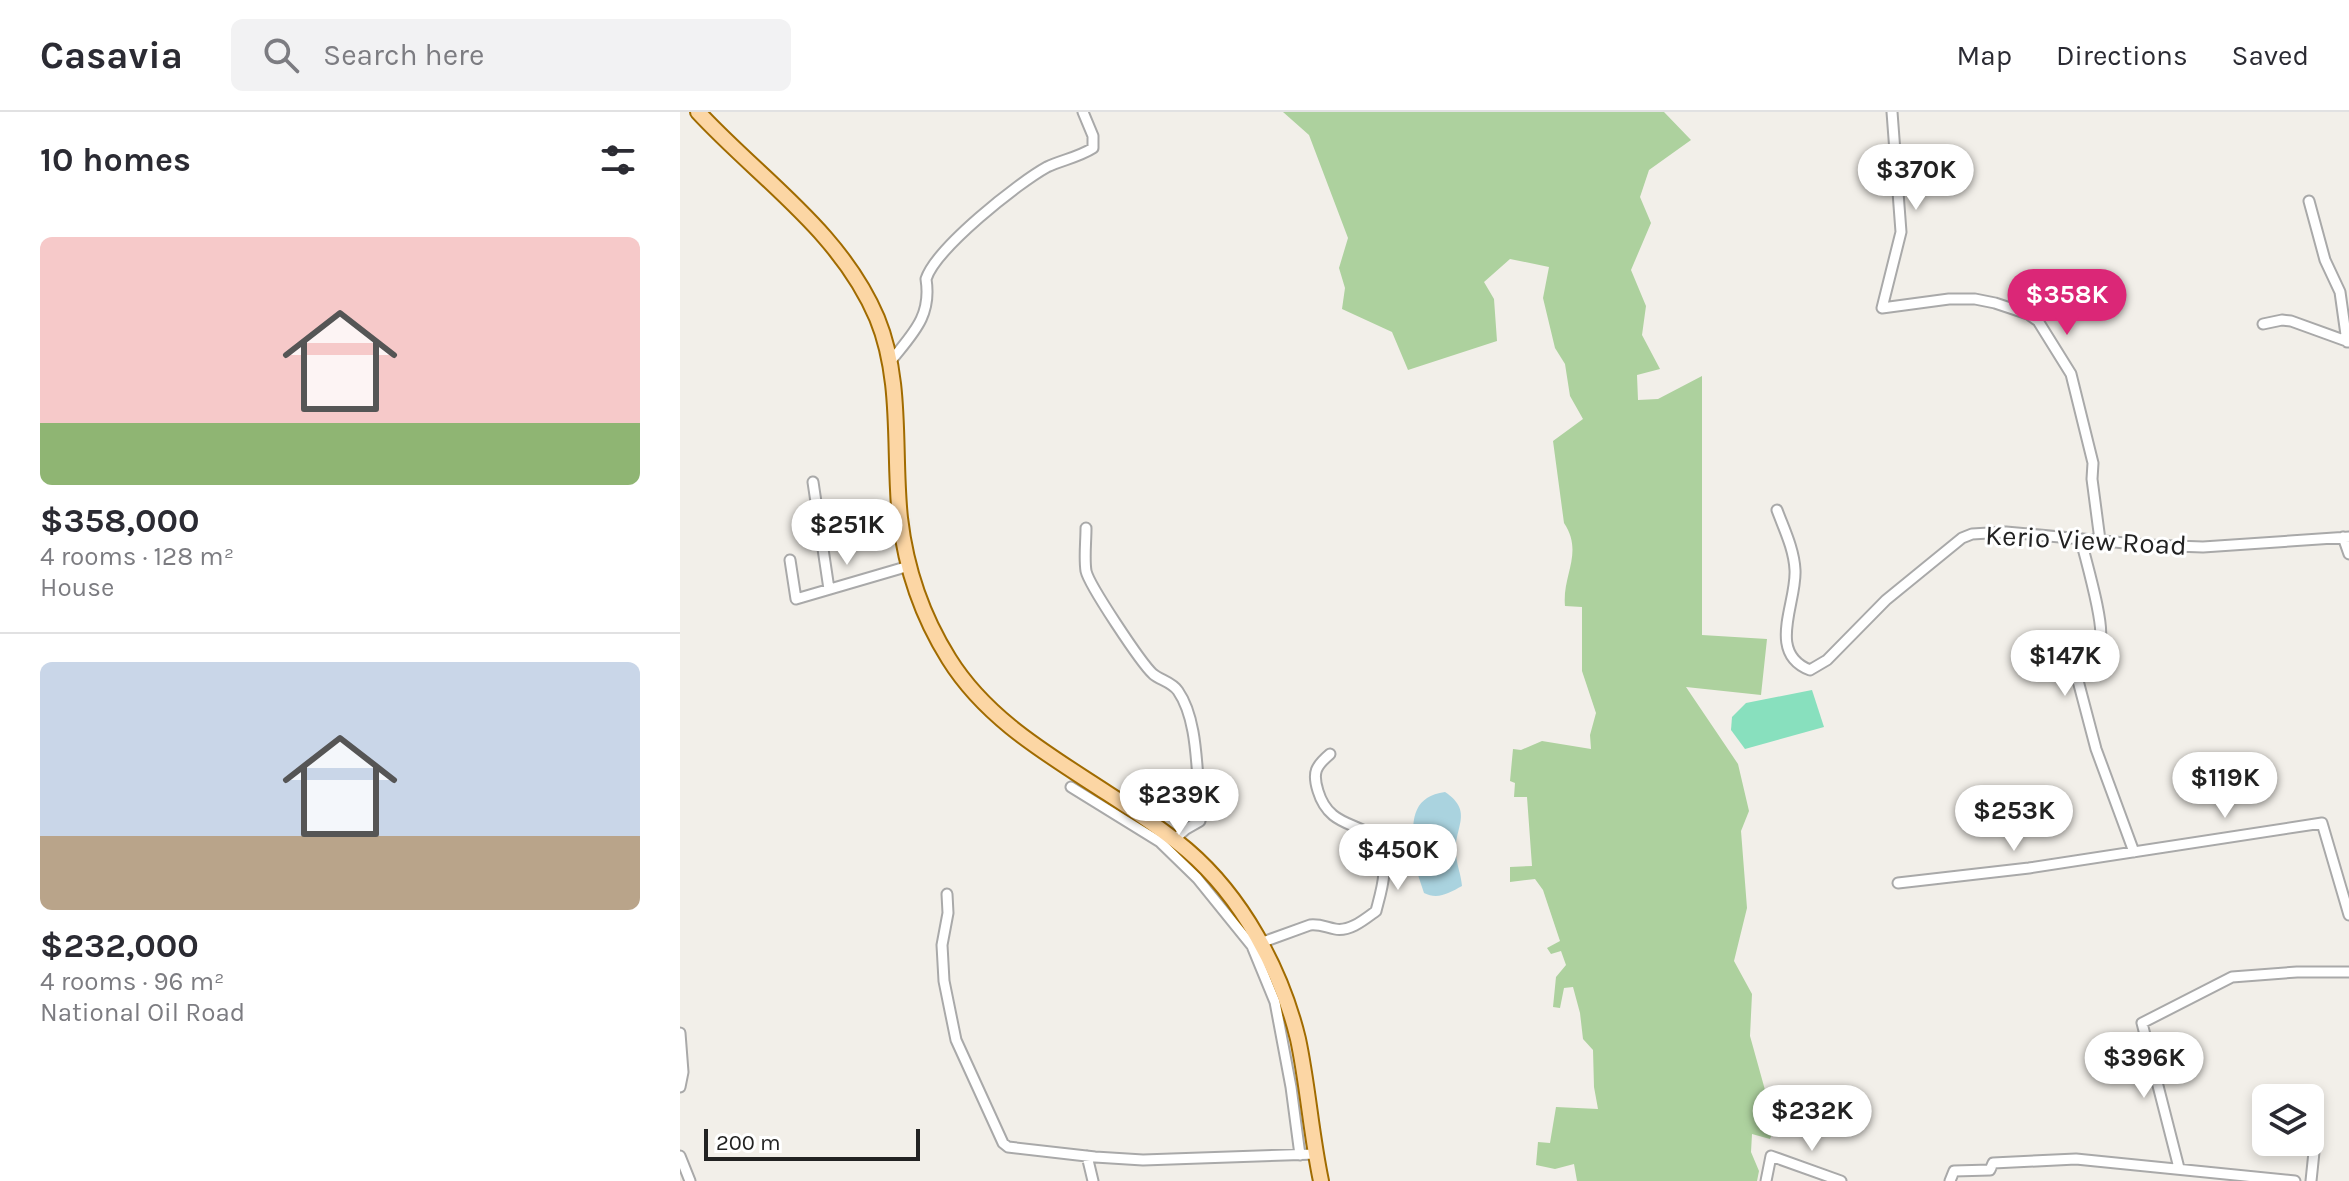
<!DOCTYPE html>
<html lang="en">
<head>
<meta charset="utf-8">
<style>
	:root { --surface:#fff; --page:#f2f2f3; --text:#2b2b33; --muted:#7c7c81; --line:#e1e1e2; --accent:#db2777 }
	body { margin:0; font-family:Karla,sans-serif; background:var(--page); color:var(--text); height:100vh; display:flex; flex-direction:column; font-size:30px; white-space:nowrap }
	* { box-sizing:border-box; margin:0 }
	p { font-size:26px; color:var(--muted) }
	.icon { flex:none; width:44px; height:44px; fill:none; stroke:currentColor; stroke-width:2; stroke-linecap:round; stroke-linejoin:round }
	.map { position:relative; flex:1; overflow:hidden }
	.panel { display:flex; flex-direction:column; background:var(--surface); width:680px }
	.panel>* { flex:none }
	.tools { position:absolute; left:1572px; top:972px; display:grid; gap:16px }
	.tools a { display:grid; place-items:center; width:72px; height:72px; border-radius:12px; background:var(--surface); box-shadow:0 4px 12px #0003; font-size:40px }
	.scale { position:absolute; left:24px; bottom:20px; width:216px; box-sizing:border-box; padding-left:8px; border:4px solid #222; border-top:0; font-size:22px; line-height:28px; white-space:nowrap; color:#222; -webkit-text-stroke:6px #fff; paint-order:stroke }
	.price { position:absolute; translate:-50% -68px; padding:0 18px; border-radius:28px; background:#fff; color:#222; font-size:26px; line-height:52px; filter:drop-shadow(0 2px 4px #0008) }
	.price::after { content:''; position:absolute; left:50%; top:48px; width:24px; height:18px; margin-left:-12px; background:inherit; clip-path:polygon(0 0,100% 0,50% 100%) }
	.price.active { background:var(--accent); color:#fff }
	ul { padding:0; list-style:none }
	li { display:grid; align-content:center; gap:16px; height:424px; padding:0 40px }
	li+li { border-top:2px solid var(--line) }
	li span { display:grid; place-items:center; height:248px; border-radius:12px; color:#555 }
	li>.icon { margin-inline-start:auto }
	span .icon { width:144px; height:144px; fill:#fffc; stroke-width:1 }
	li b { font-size:34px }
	h2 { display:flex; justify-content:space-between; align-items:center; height:96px; padding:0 40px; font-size:34px }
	header { display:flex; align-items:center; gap:48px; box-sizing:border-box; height:112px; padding:0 40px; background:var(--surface); border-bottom:2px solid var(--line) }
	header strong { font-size:38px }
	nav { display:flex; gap:44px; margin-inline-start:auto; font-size:28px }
	.search { width:560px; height:72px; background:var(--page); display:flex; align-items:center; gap:20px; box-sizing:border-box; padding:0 28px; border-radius:12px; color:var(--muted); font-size:30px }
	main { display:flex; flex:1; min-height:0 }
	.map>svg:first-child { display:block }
	.forest { fill:#add19e }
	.pitch { fill:#88e0be }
	.water { fill:#aad3df }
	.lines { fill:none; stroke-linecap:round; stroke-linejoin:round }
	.street-casing { stroke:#a9a9a9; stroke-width:13 }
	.primary-casing { stroke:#a06b00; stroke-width:18 }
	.street { stroke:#fff; stroke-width:9 }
	.primary { stroke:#fcd6a4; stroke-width:14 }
	.labels { text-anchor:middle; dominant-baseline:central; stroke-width:6; stroke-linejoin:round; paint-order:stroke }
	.street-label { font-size:28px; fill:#222; stroke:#fff }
</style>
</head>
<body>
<header>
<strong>Casavia</strong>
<div class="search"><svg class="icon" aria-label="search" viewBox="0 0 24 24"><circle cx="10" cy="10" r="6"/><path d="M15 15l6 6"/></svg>Search here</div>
<nav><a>Map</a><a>Directions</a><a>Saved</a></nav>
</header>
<main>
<section class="panel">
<h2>10 homes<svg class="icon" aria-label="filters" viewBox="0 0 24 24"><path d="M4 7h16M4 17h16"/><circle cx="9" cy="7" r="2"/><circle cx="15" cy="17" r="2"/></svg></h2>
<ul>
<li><span style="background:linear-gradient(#f6c9c9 75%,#8fb573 0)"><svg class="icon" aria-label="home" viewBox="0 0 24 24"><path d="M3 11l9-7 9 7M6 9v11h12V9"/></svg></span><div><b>$358,000</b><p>4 rooms · 128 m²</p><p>House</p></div></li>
<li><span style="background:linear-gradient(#c9d6e8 70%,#b9a48a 0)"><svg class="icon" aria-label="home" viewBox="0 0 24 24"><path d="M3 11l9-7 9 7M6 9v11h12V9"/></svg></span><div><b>$232,000</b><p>4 rooms · 96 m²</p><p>National Oil Road</p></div></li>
</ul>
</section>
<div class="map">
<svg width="1669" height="1069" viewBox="0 0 1669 1069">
	<rect width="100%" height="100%" fill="#f2efe9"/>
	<path class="forest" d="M 603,0 L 984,0 L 1011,28 L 969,58 L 960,85 L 971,111 L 951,158 L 966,194 L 962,223 L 980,257 L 957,263 L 958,288 L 978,287 L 1022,264 L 1022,523 L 1087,527 L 1081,583 L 1006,575 L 1058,652 L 1069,699 L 1061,719 L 1067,796 L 1054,849 L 1072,882 L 1070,924 L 1095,1014 L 1090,1027 L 1072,1022 L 1071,1040 L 1079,1059 L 1077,1069 L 897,1069 L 894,1052 L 875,1057 L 856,1053 L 858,1030 L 870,1031 L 876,995 L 918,997 L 914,975 L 913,938 L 903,927 L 900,901 L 893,875 L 884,876 L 880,896 L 873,895 L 876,865 L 886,853 L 881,839 L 871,842 L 867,836 L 880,829 L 863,778 L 855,767 L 830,770 L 830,755 L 852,754 L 847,685 L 834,685 L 835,671 L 830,669 L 833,637 L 841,638 L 862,629 L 911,637 L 910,623 L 916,601 L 902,559 L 902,495 L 885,494 C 882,463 904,441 884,411 L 873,329 L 903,307 L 890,284 L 885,252 L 875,236 L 863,186 L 869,155 L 830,147 L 804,170 L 814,187 L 817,229 L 728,258 L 712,220 L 662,197 L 665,176 L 659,156 L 668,126 L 629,23 Z"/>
	<path class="pitch" d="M 1132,578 L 1144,615 L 1065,637 L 1051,618 L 1052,605 L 1066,591 Z"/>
	<path class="water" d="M 765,680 C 795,700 773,716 776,743 C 777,754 781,762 782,774 C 769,781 758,788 744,781 L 738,763 L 742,756 C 741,747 735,740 734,732 C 731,705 735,684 765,680 Z"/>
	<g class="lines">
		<g class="street-casing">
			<path id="street" d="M 1212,0 L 1221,120 L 1202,196 L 1269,187 L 1295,187 L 1315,191 L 1348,202 L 1358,209 L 1391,262 L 1413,351 L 1412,367 L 1420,428
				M 1629,89 L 1645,148 L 1660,180 L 1667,230
				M 1583,212 L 1602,208 L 1611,209 L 1669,230
				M 210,250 C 232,222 252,205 246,167 C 256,136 338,71 367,55 C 382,48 399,45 413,36 L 413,24 L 403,0
				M 133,370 L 149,477
				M 1097,398 C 1104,417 1114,437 1115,458 C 1117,491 1086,541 1130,558 L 1147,548 L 1206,488 L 1282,426 L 1292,422 L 1326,420 L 1467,433 L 1523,435 L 1669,425
				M 406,416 C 406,430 404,446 406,459 C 409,473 461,551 473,562 C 480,568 492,570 498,579 C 514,602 516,639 518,667 C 519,683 525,693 520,709 L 506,717 L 494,728
				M 1663,425 L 1669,442
				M 1401,428 C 1405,446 1425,512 1420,528 C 1416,537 1403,542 1397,549 L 1396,561 L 1416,637 L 1454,740
				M 110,448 L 116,487 L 229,454
				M 391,675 L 480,730 L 517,766 L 572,834 L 630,813 C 640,812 645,815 655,817 C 670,820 685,807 696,799 C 702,776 710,753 697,731 C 684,708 650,719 638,679 C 632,660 636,654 650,642
				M 1218,771 L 1349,756 L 1642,711 L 1669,803
				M 267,782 L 268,801 L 262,833 L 264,869 L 276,928 L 323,1031 L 328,1035 L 415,1045 L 463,1048 L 636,1042
				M 572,834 L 595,890 L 611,975 L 620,1043
				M 0,921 L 3,960 L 0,975
				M 0,1044 L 10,1069
				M 407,1044 L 413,1069
				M 1499,1056 L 1462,911 L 1552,865 L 1617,860 L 1669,860
				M 1086,1069 L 1091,1044 L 1161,1069
				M 1270,1069 L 1274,1059 L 1310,1058 L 1313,1051 L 1396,1047 L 1615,1069
				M 1631,1069 L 1634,1040"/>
		</g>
		<g class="primary-casing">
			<path id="primary" d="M 18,0 C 80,67 160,119 197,206 C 223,269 213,340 220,406 C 226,457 242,504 269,547 C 307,608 369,643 427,681 C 455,699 482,717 507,738 C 562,785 601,857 618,927 C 628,974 631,1022 641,1069"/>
		</g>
		<use href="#street" class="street"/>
		<use href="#primary" class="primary"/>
	</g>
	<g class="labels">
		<g class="street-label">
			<text transform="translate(1406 428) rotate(3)">Kerio View Road</text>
		</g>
	</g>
</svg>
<div class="tools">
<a><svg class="icon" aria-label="layers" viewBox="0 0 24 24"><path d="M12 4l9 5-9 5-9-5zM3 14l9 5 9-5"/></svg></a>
</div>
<div class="scale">200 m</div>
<b class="price" style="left:1236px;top:100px">$370K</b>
<b class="price active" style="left:1387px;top:225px">$358K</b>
<b class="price" style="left:167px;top:455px">$251K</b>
<b class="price" style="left:1385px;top:586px">$147K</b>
<b class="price" style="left:1545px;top:708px">$119K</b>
<b class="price" style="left:499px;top:725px">$239K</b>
<b class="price" style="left:1334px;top:741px">$253K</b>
<b class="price" style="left:718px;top:780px">$450K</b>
<b class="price" style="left:1464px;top:988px">$396K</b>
<b class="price" style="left:1132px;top:1041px">$232K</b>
</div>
</main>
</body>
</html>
